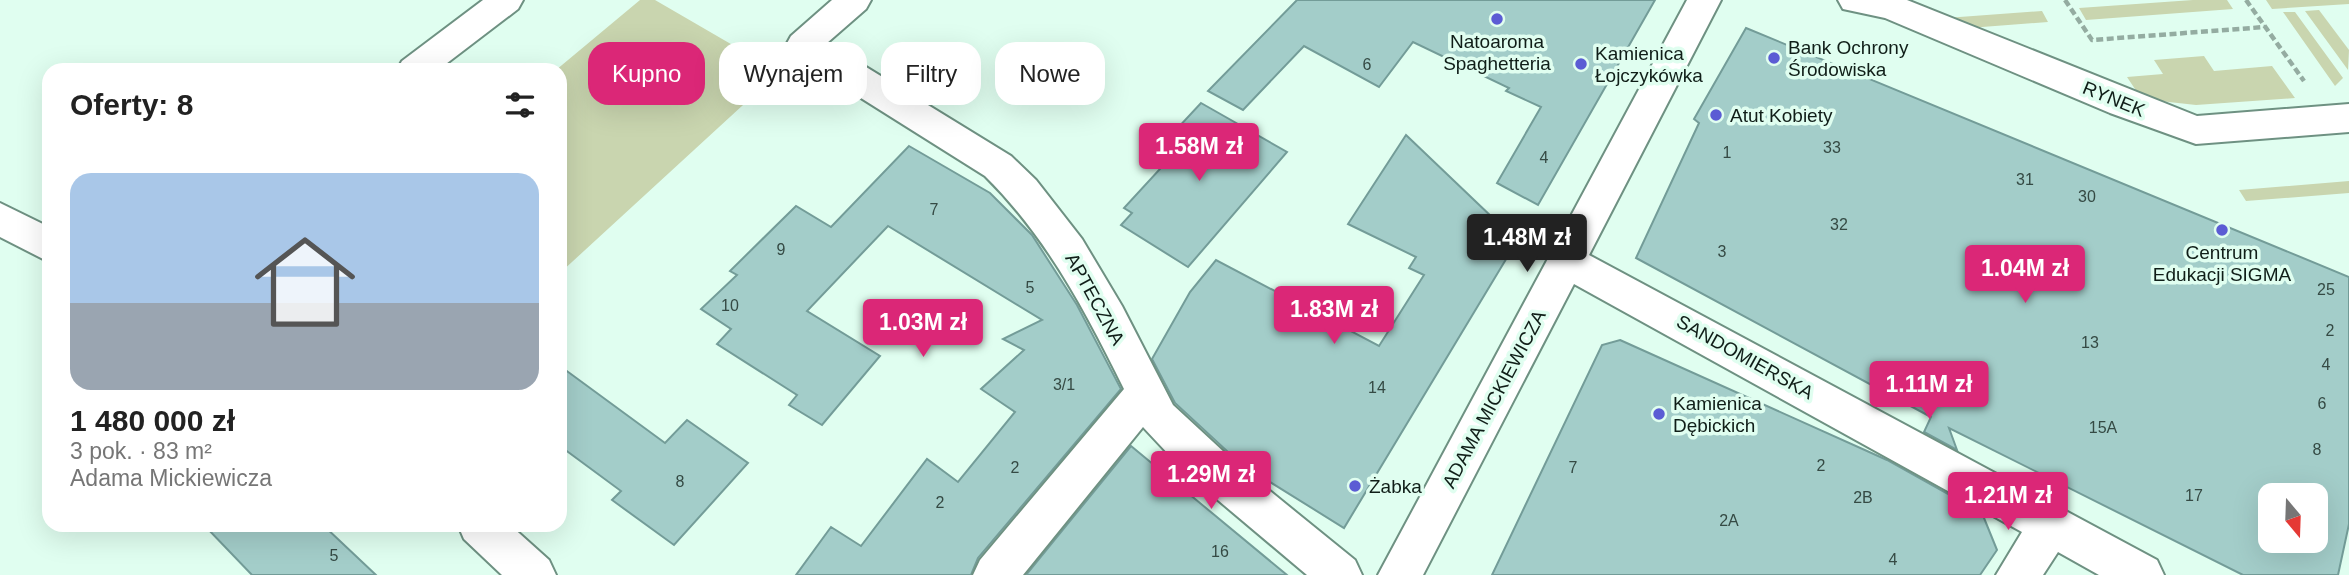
<!DOCTYPE html>
<html lang="pl">
<head>
<meta charset="utf-8">
<style>
	:root { --surface:#fff; --page:#f2f2f2; --text:#222; --muted:#767676; --line:#e0e0e0; --accent:#db2777 }
	body { margin:0; font-family:Arial,sans-serif; background:var(--page); color:var(--text); height:100vh; display:flex; flex-direction:column; font-size:26px; white-space:nowrap }
	* { box-sizing:border-box; margin:0 }
	p { font-size:23px; color:var(--muted) }
	.icon { flex:none; width:38px; height:38px; fill:none; stroke:currentColor; stroke-width:2; stroke-linecap:round; stroke-linejoin:round }
	.map { position:relative; flex:1; overflow:hidden }
	.side { position:absolute; left:42px; top:63px; width:525px; height:469px; display:flex; flex-direction:column; background:var(--surface); border-radius:21px; box-shadow:0 7px 28px #0002 }
	.side>* { flex:none }
	.top-card { position:absolute; left:588px; top:42px; width:665px; height:63px; display:flex; gap:14px }
	.needle { width:46px; rotate:161deg }
	.tools { position:absolute; left:2258px; top:483px; display:grid; gap:14px }
	.tools a { display:grid; place-items:center; width:70px; height:70px; border-radius:14px; background:var(--surface); box-shadow:0 7px 28px #0002; font-size:35px }
	.price { position:absolute; translate:-50% -60px; padding:0 16px; border-radius:7px; background:var(--accent); color:#fff; font-size:23px; line-height:46px; filter:drop-shadow(0 2px 4px #0008) }
	.price::after { content:''; position:absolute; left:50%; top:42px; width:21px; height:16px; margin-left:-10px; background:inherit; clip-path:polygon(0 0,100% 0,50% 100%) }
	.price.selected { background:#222; color:#fff }
	ul { padding:0; list-style:none }
	li { display:grid; align-content:center; gap:14px; height:371px; padding:0 28px }
	li+li { border-top:2px solid var(--line) }
	li span { display:grid; place-items:center; height:217px; border-radius:21px; color:#555 }
	li>.icon { margin-inline-start:auto }
	span .icon { width:126px; height:126px; fill:#fffc; stroke-width:1 }
	li b { font-size:30px }
	h2 { display:flex; justify-content:space-between; align-items:center; height:84px; padding:0 28px; font-size:30px }
	.tag { padding:0 24px; border-radius:21px; background:var(--surface); box-shadow:0 7px 28px #0002; font-size:24px; line-height:63px }
	.tag.selected { background:var(--accent); color:#fff }
	.map>svg:first-child { display:block }
	.green { fill:#c9d5af }
	.building { fill:#a3cdc9; stroke:#739c98; stroke-width:2; fill-rule:evenodd }
	.lines { fill:none; stroke-linecap:round; stroke-linejoin:round }
	.minor-casing { stroke:#6e9182; stroke-width:4 }
	.path { stroke:#94aca1; stroke-width:4.5; stroke-dasharray:7 3.5; stroke-linecap:butt }
	.minor { fill:#fff; fill-rule:evenodd }
	.poi-dot { fill:#5b5cd4; stroke:#e0fef0; stroke-width:2.5 }
	.labels { text-anchor:middle; dominant-baseline:central; stroke-width:7; stroke-linejoin:round; paint-order:stroke }
	.number-label { font-size:16px; fill:#354a44 }
	.poi-label { font-size:19px; fill:#101e18; stroke:#e0fef0; text-anchor:start }
	.street-label { font-size:19px; fill:#101e18; stroke:#e0fef0 }
</style>
</head>
<body>
<div class="map">
<svg width="2349" height="575" viewBox="0 0 2349 575">
	<rect width="100%" height="100%" fill="#e0fef0"/>
	<path class="green" d="M 640,0 L 655,0 L 779,72 L 560,273 L 560,70 L 556,70 Z
		M 2193,0 L 2227,0 L 2233,9 L 2086,20 L 2079,8 Z
		M 2266,0 L 2349,0 L 2349,4 L 2272,9 Z
		M 2319,10 L 2349,50 L 2348,70 L 2305,11 Z
		M 2042,11 L 2048,22 L 1969,28 L 1946,18 Z
		M 2283,12 L 2295,12 L 2343,78 L 2335,86 Z
		M 2204,56 L 2214,71 L 2272,66 L 2295,98 L 2196,105 L 2160,101 L 2139,95 L 2127,77 L 2163,74 L 2154,60 Z
		M 2349,181 L 2349,193 L 2246,201 L 2239,190 Z"/>
	<path class="building" d="M 1297,0 L 1655,0 L 1538,205 L 1497,183 L 1541,107 L 1506,91 L 1509,88 L 1413,42 L 1379,87 L 1304,46 L 1243,110 L 1208,91 Z
		M 1746,28 L 2349,277 L 2349,524 L 2338,575 L 2243,575 L 1949,428 L 1957,450 L 1924,432 L 1931,417 L 1636,258 L 1699,123 L 1694,119 ZM 2270,495 L 2315,495 L 2315,541 L 2270,541 Z
		M 1201,103 L 1287,152 L 1188,267 L 1121,225 L 1132,213 L 1124,208 L 1160,169 L 1147,161 Z
		M 1406,135 L 1517,241 L 1344,528 L 1241,464 L 1175,403 L 1152,359 L 1190,292 L 1216,260 L 1379,346 L 1424,275 L 1409,268 L 1416,257 L 1348,224 Z
		M 909,146 L 990,193 L 1032,235 L 1077,305 L 1121,389 L 978,558 L 971,575 L 796,575 L 831,527 L 861,546 L 927,459 L 958,482 L 1015,412 L 981,389 L 1024,350 L 1003,339 L 1042,320 L 888,226 L 807,311 L 880,356 L 822,425 L 789,405 L 797,395 L 717,344 L 731,329 L 701,309 L 737,275 L 730,271 L 796,206 L 831,227 Z
		M 1620,340 L 1887,460 L 1982,513 L 1997,550 L 1980,575 L 1492,575 L 1602,345 Z
		M 560,366 L 665,443 L 687,420 L 748,463 L 674,545 L 612,500 L 621,491 L 560,446 Z
		M 1131,446 L 1287,575 L 1026,575 Z
		M 204,525 L 323,525 L 376,575 L 252,575 Z"/>
	<g class="lines">
		<g class="minor-casing">
			<path id="minor" d="M 483,0 L 523,0 L 518,9 L 438,70 L 397,70 L 402,61 Z
				M 832,0 L 871,0 L 866,9 L 827,43 L 1011,156 L 1036,180 L 1082,239 L 1122,306 L 1173,405 L 1239,466 L 1355,560 L 1362,575 L 1307,575 L 1187,474 L 1143,427 L 1023,575 L 973,575 L 980,560 L 1124,389 C 1086,312 1047,237 985,176 L 791,54 L 786,45 L 791,36 Z
				M 1687,0 L 1721,0 L 1589,255 L 2157,560 L 2164,575 L 2099,575 L 2058,552 L 2043,575 L 1996,575 L 2022,532 L 1574,284 L 1423,575 L 1378,575 Z
				M 1838,0 L 1907,0 L 2197,116 L 2349,104 L 2349,132 L 2196,144 L 2110,113 L 1885,18 L 1843,9 Z
				M 0,203 L 49,227 L 49,262 L 0,237 Z
				M 458,525 L 510,525 L 549,560 L 556,575 L 502,575 L 464,539 Z"/>
		</g>
		<path class="path" d="M 2065,0 L 2092,40 L 2265,27
			M 2246,0 L 2304,81"/>
		<use href="#minor" class="minor"/>
	</g>
	<g class="poi-dot">
		<circle cx="1497" cy="19" r="7"/>
		<circle cx="1774" cy="58" r="7"/>
		<circle cx="1581" cy="64" r="7"/>
		<circle cx="1716" cy="115" r="7"/>
		<circle cx="2222" cy="230" r="7"/>
		<circle cx="1659" cy="414" r="7"/>
		<circle cx="1355" cy="486" r="7"/>
	</g>
	<g class="labels">
		<g class="number-label">
			<text x="1367" y="64">6</text>
			<text x="1832" y="147">33</text>
			<text x="1727" y="152">1</text>
			<text x="1544" y="157">4</text>
			<text x="2025" y="179">31</text>
			<text x="2087" y="196">30</text>
			<text x="934" y="209">7</text>
			<text x="1839" y="224">32</text>
			<text x="781" y="249">9</text>
			<text x="1722" y="251">3</text>
			<text x="1030" y="287">5</text>
			<text x="2326" y="289">25</text>
			<text x="730" y="305">10</text>
			<text x="2330" y="330">2</text>
			<text x="2090" y="342">13</text>
			<text x="2326" y="364">4</text>
			<text x="1064" y="384">3/1</text>
			<text x="1377" y="387">14</text>
			<text x="2322" y="403">6</text>
			<text x="2103" y="427">15A</text>
			<text x="2317" y="449">8</text>
			<text x="1821" y="465">2</text>
			<text x="1015" y="467">2</text>
			<text x="1573" y="467">7</text>
			<text x="680" y="481">8</text>
			<text x="2194" y="495">17</text>
			<text x="1863" y="497">2B</text>
			<text x="940" y="502">2</text>
			<text x="1729" y="520">2A</text>
			<text x="1220" y="551">16</text>
			<text x="334" y="555">5</text>
			<text x="1893" y="559">4</text>
		</g>
		<g class="poi-label">
			<text x="1497" y="41" text-anchor="middle">Natoaroma<tspan x="1497" dy="22">Spaghetteria</tspan></text>
			<text x="1788" y="47">Bank Ochrony<tspan x="1788" dy="22">Środowiska</tspan></text>
			<text x="1595" y="53">Kamienica<tspan x="1595" dy="22">Łojczykówka</tspan></text>
			<text x="1730" y="115">Atut Kobiety</text>
			<text x="2222" y="252" text-anchor="middle">Centrum<tspan x="2222" dy="22">Edukacji SIGMA</tspan></text>
			<text x="1673" y="403">Kamienica<tspan x="1673" dy="22">Dębickich</tspan></text>
			<text x="1369" y="486">Żabka</text>
		</g>
		<g class="street-label">
			<text transform="translate(2114 99) rotate(22)">RYNEK</text>
			<text transform="translate(1095 299) rotate(61)">APTECZNA</text>
			<text transform="translate(1745 357) rotate(29)">SANDOMIERSKA</text>
			<text transform="translate(1494 399) rotate(-62)">ADAMA MICKIEWICZA</text>
		</g>
	</g>
</svg>
<div class="tools">
<a><svg class="needle" viewBox="-14 -14 28 28"><path d="M0-13l5 13h-10z" fill="#e53935"/><path d="M0 13l5-13h-10z" fill="#767676"/></svg></a>
</div>
<b class="price" style="left:1199px;top:183px">1.58M zł</b>
<b class="price selected" style="left:1527px;top:274px">1.48M zł</b>
<b class="price" style="left:2025px;top:305px">1.04M zł</b>
<b class="price" style="left:1334px;top:346px">1.83M zł</b>
<b class="price" style="left:923px;top:359px">1.03M zł</b>
<b class="price" style="left:1929px;top:421px">1.11M zł</b>
<b class="price" style="left:1211px;top:511px">1.29M zł</b>
<b class="price" style="left:2008px;top:532px">1.21M zł</b>
<div class="top-card">
<a class="tag selected">Kupno</a>
<a class="tag">Wynajem</a>
<a class="tag">Filtry</a>
<a class="tag">Nowe</a>
</div>
<section class="side">
<h2>Oferty: 8<svg class="icon" aria-label="filters" viewBox="0 0 24 24"><path d="M4 7h16M4 17h16"/><circle cx="9" cy="7" r="2"/><circle cx="15" cy="17" r="2"/></svg></h2>
<ul>
<li><span style="background:linear-gradient(#a9c7e8 60%,#9aa5b1 0)"><svg class="icon" aria-label="home" viewBox="0 0 24 24"><path d="M3 11l9-7 9 7M6 9v11h12V9"/></svg></span><div><b>1 480 000 zł</b><p>3 pok. · 83 m²</p><p>Adama Mickiewicza</p></div></li>
</ul>
</section>
</div>
</body>
</html>
